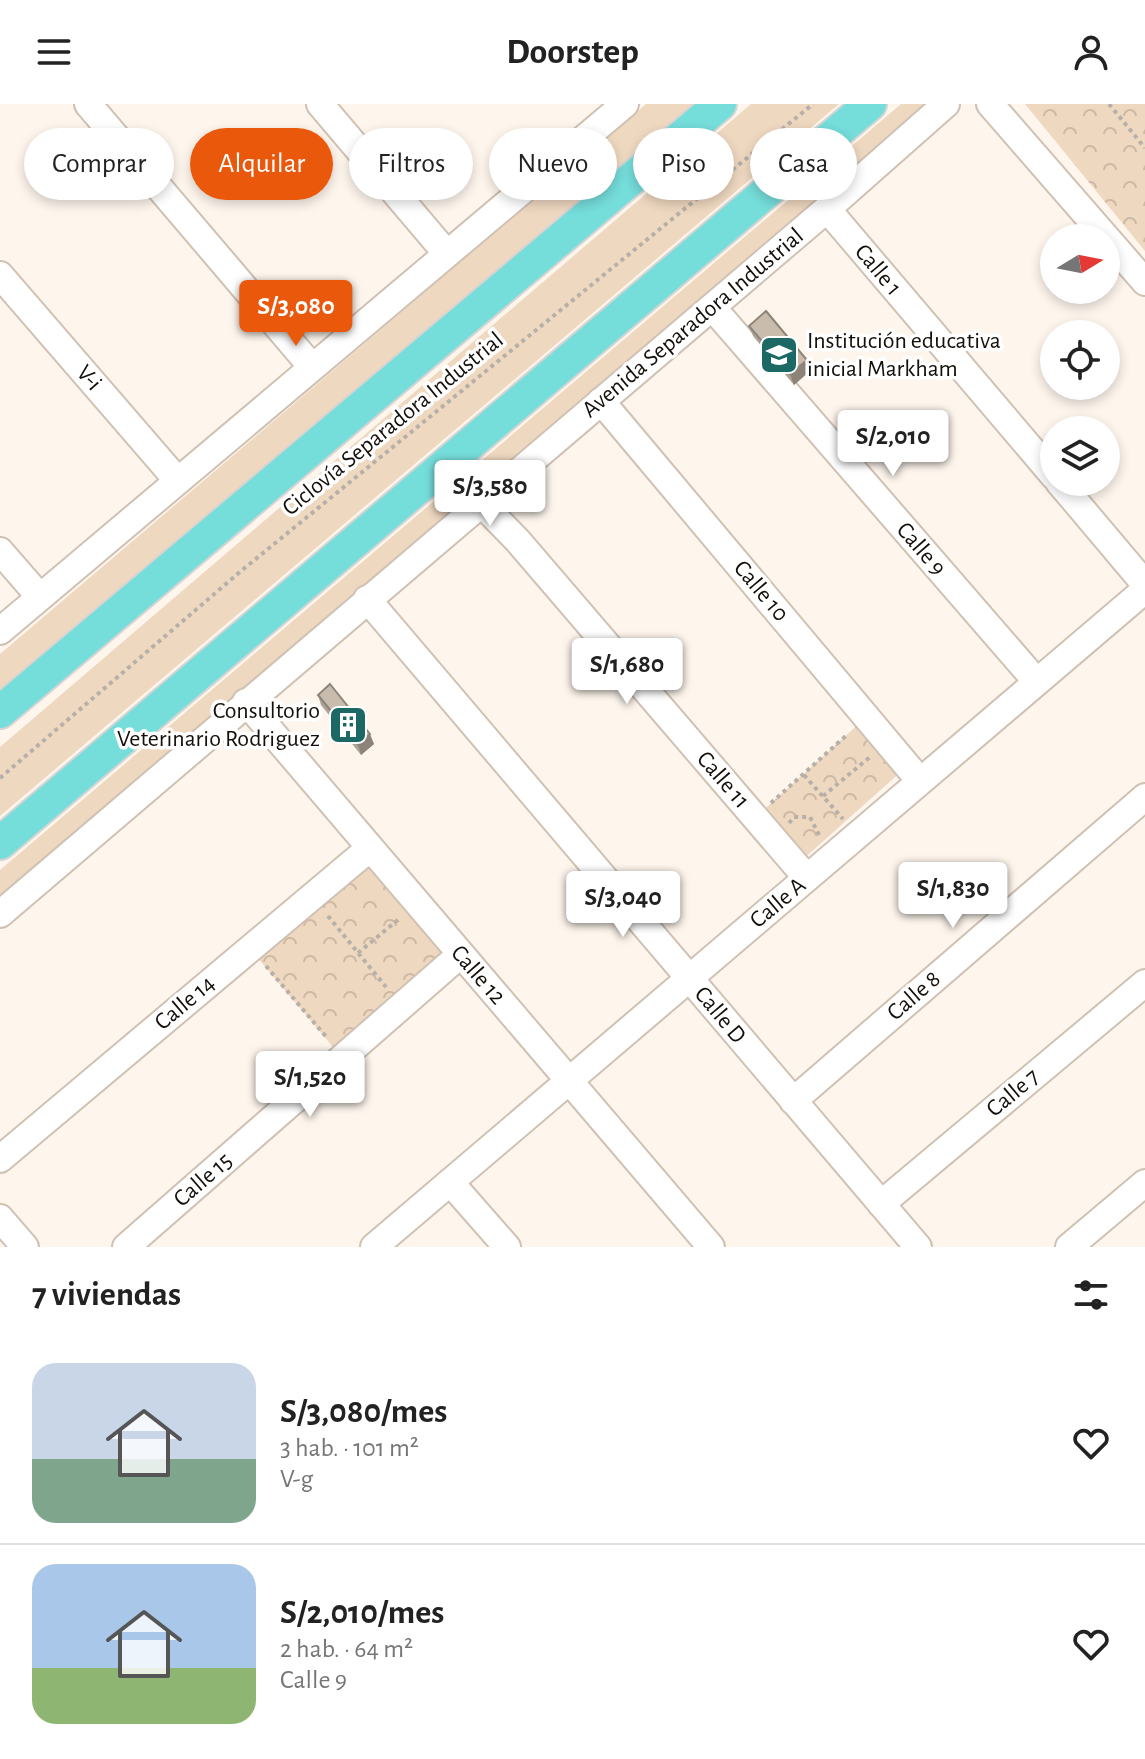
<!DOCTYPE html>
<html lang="es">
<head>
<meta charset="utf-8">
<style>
	:root { --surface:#fff; --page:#f6f6f6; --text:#222; --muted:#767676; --line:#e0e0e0; --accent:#ea580c }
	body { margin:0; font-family:"Alegreya Sans",sans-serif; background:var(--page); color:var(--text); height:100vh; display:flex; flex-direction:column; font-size:30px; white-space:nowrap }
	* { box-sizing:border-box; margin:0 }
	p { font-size:26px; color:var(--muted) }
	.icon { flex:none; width:44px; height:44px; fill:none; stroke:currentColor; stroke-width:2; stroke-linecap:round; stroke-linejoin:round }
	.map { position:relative; height:1143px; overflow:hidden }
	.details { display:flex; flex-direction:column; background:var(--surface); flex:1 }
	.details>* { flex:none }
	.hud { position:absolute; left:24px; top:24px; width:1098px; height:72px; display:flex; gap:16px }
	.needle { width:52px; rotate:80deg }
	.buttons { position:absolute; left:1040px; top:120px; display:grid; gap:16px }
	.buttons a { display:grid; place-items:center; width:80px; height:80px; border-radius:50%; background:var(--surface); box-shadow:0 4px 12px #0003; font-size:40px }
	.price { position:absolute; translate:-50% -68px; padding:0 18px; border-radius:8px; background:#fff; color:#222; font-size:26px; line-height:52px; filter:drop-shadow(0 2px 4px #0008) }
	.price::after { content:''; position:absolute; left:50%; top:48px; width:24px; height:18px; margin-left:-12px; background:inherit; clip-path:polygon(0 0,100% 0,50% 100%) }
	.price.on { background:var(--accent); color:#fff }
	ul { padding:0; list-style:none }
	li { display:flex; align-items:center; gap:24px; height:200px; padding:0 32px }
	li+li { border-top:2px solid var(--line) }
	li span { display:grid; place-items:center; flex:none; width:224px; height:160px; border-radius:24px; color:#555 }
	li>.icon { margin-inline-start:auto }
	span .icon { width:96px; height:96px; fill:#fffc; stroke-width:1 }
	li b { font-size:34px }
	h2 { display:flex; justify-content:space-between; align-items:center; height:96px; padding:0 32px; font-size:34px }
	.tag { padding:0 28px; border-radius:36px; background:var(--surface); box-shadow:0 4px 12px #0003; font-size:28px; line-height:72px }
	.tag.on { background:var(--accent); color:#fff }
	header { display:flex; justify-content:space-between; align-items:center; height:104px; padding:0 32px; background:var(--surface); font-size:36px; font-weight:600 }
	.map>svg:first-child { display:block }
	.grass { fill:#efd8c0 }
	.park { fill:url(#park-crowns) }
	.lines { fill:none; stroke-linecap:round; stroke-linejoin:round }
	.minor-casing { stroke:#cfc1b3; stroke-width:30 }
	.major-casing { stroke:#d5d4d3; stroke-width:36 }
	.path { stroke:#b7b0a8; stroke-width:4; stroke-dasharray:4 4; stroke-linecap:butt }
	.minor { stroke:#fff; stroke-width:26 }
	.major { stroke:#75ddda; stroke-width:32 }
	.wall { fill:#ada295 }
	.shaded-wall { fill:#8d8479 }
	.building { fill:#c9bcad; stroke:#8d8479; stroke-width:2 }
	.labels { text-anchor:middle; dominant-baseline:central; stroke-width:7; stroke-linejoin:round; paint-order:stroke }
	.street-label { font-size:24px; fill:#130f0a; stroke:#fff }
	.poi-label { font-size:24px; fill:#130f0a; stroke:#fff; text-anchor:start }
</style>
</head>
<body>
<header><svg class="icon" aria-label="menu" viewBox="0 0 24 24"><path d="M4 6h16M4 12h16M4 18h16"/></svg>Doorstep<svg class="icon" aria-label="person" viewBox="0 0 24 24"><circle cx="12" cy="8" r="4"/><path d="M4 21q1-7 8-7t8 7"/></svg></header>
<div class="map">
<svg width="1145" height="1143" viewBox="0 0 1145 1143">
	<defs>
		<pattern id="park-crowns" width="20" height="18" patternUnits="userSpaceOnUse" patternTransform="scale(2)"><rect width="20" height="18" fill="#efd8c0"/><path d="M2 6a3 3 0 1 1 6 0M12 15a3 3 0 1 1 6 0" fill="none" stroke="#ccb8a4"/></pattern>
	</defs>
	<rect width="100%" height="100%" fill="#fef6ed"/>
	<path class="grass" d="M 646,0 L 699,0 L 0,596 L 0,550 Z
		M 751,0 L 839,0 L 0,712 L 0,643 Z
		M 901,0 L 932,0 L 0,794 L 0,766 Z"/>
	<path class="park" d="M 1025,0 L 1145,0 L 1145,147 Z
		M 862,617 L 904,665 L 800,758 L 758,711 Z
		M 367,757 L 444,848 L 333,943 L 256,852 Z"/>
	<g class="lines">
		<g class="minor-casing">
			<path id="minor" d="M 88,0 L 312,263
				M 320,0 L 447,150
				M 990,0 L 1145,178
				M 827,105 L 1054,372
				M 0,171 L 178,377
				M 712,203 L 1037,578
				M 601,297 L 920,677
				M 1059,378 L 1145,480
				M 481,399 L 518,437 L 807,774
				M 0,447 L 40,493
				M 367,495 L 918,1143
				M 0,527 L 625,0
				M 246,598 L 711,1143
				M 0,810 L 827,105 L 946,0
				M 793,997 L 1145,693
				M 0,1055 L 370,744
				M 450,1078 L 507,1143
				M 881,1100 L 1145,879
				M 0,1114 L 25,1143
				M 126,1143 L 461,850
				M 374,1143 L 1145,486
				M 1069,1143 L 1145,1079"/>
		</g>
		<g class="major-casing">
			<path id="major" d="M 0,608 L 720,0
				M 0,739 L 870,0"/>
		</g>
		<path class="path" d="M 1109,0 L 1145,44
			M 804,671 L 843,715
			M 0,674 L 241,467 L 813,0
			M 823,692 L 870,653
			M 771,699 L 848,630
			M 789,719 L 794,713 L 810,713 L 819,731
			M 328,812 L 386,883
			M 358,849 L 399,815
			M 266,862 L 328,935"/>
		<use href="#minor" class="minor"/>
		<use href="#major" class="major"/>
	</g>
	<path class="wall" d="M 749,222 L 811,266 L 794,281 L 753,232 Z
		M 318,591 L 374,640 L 361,651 L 321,601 Z"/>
	<path class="shaded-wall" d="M 807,256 L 811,266 L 794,281 L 790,270 Z
		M 370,630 L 374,640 L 361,651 L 358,640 Z"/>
	<path class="building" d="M 766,207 L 807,256 L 790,270 L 749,222 Z
		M 330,580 L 370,630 L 358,640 L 318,591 Z"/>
	<defs>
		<g id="school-square" transform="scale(2)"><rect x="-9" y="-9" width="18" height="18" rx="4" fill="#1b6865" stroke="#fff"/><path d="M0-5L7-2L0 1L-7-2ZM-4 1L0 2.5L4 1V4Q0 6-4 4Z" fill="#fff"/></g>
		<g id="building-square" transform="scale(2)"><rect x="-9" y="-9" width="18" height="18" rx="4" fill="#1b6865" stroke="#fff"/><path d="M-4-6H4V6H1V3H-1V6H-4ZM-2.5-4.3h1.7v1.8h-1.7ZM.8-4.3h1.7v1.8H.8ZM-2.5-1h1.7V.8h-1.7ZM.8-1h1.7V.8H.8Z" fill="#fff"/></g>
	</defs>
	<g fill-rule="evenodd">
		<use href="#school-square" x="779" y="251"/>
		<use href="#building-square" x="348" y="621"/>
	</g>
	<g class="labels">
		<g class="street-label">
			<text transform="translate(878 166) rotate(50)">Calle 1</text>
			<text transform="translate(693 219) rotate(-40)">Avenida Separadora Industrial</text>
			<text transform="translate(89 274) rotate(49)">V-i</text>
			<text transform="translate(393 320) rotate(-39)">Ciclovía Separadora Industrial</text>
			<text transform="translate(921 445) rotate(49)">Calle 9</text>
			<text transform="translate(761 487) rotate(50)">Calle 10</text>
			<text transform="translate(723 676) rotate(49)">Calle 11</text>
			<text transform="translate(778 799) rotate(-40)">Calle A</text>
			<text transform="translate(478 871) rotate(49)">Calle 12</text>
			<text transform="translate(914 892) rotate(-41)">Calle 8</text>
			<text transform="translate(185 899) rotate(-40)">Calle 14</text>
			<text transform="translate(720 911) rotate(50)">Calle D</text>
			<text transform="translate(1013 989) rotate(-40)">Calle 7</text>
			<text transform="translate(203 1076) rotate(-41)">Calle 15</text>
		</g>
		<g class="poi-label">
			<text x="807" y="237">Institución educativa<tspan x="807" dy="28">inicial Markham</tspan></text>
			<text x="320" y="607" text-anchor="end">Consultorio<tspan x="320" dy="28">Veterinario Rodriguez</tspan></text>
		</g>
	</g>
</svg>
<div class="buttons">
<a><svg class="needle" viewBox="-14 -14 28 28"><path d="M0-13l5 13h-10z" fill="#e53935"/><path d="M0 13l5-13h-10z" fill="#767676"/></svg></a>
<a><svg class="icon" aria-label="locate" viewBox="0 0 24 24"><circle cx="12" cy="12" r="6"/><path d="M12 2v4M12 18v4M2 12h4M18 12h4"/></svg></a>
<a><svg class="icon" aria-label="layers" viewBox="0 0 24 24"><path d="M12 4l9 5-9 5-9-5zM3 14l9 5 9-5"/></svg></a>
</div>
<b class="price on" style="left:296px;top:244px">S/3,080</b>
<b class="price" style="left:893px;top:374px">S/2,010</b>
<b class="price" style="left:490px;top:424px">S/3,580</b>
<b class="price" style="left:627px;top:602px">S/1,680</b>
<b class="price" style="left:953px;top:826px">S/1,830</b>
<b class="price" style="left:623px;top:835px">S/3,040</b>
<b class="price" style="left:310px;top:1015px">S/1,520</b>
<div class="hud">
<a class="tag">Comprar</a>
<a class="tag on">Alquilar</a>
<a class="tag">Filtros</a>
<a class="tag">Nuevo</a>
<a class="tag">Piso</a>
<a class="tag">Casa</a>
</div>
</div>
<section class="details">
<h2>7 viviendas<svg class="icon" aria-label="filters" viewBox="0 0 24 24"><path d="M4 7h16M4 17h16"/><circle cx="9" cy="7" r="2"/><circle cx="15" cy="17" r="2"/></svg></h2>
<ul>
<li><span style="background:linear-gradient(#c9d6e8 60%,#7fa58c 0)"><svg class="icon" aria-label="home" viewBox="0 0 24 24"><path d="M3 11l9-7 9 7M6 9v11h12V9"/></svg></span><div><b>S/3,080/mes</b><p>3 hab. · 101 m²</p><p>V-g</p></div><svg class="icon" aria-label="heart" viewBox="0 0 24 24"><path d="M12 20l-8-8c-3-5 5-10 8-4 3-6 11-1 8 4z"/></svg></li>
<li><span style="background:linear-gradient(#a9c7e8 65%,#8fb573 0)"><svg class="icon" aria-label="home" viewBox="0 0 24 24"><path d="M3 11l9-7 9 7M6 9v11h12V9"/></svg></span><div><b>S/2,010/mes</b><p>2 hab. · 64 m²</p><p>Calle 9</p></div><svg class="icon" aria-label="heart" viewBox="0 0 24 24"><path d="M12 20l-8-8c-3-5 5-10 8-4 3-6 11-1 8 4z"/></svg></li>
</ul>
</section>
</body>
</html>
